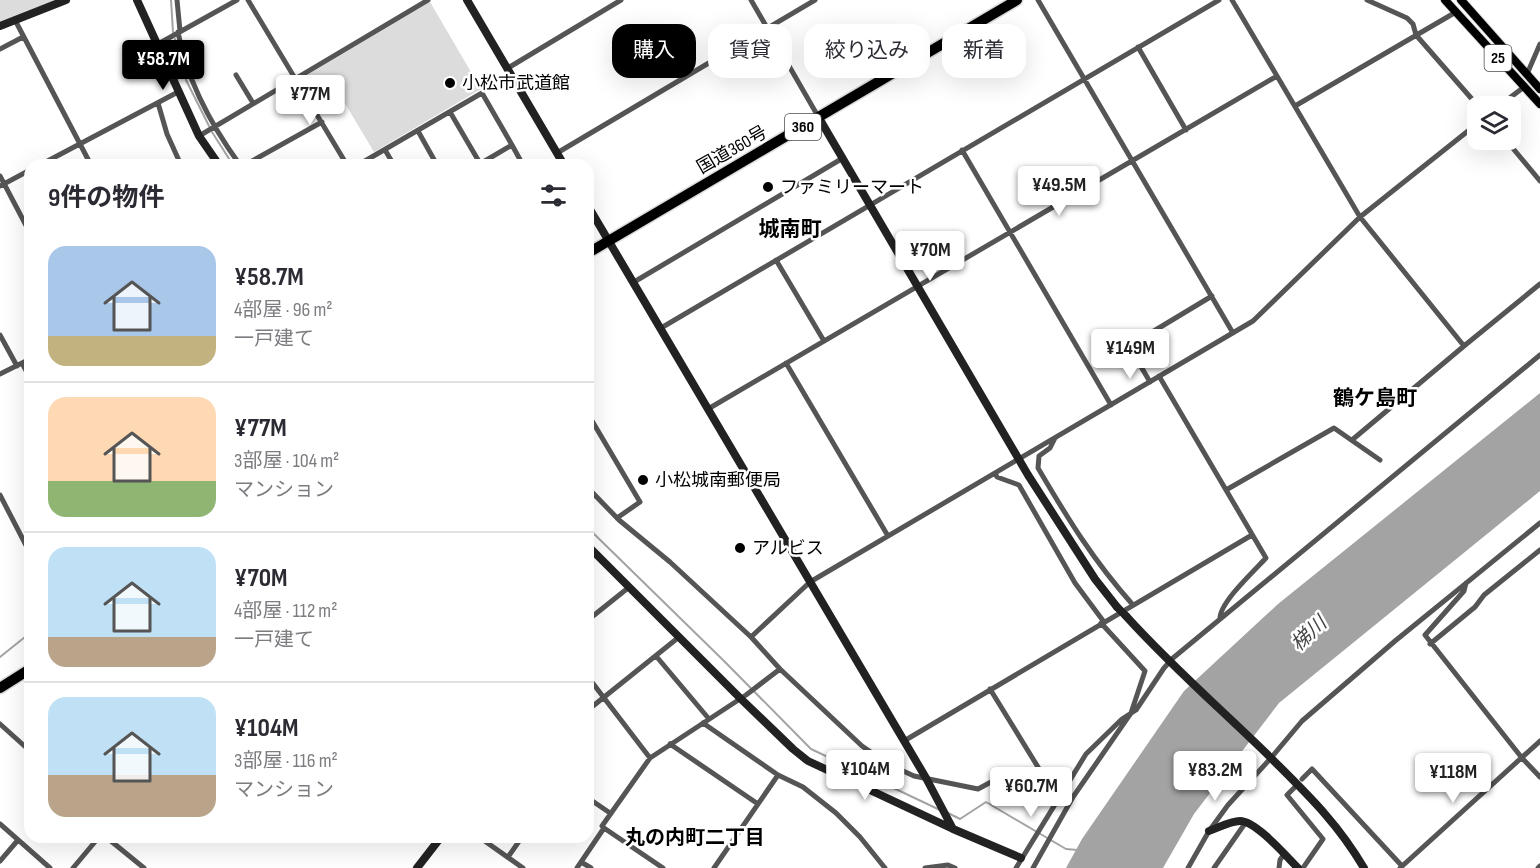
<!DOCTYPE html>
<html lang="ja">
<head>
<meta charset="utf-8">
<style>
	:root { --surface:#fff; --page:#f2f2f3; --text:#2b2b33; --muted:#7c7c81; --line:#e1e1e2; --accent:#000 }
	body { margin:0; font-family:"Sofia Sans Condensed","Noto Sans JP",sans-serif; background:var(--page); color:var(--text); height:100vh; display:flex; flex-direction:column; font-size:22px; white-space:nowrap }
	* { box-sizing:border-box; margin:0 }
	p { font-size:20px; color:var(--muted) }
	.icon { flex:none; width:33px; height:33px; fill:none; stroke:currentColor; stroke-width:2; stroke-linecap:round; stroke-linejoin:round }
	.map { position:relative; flex:1; overflow:hidden }
	.sheet { position:absolute; left:24px; top:159px; width:570px; height:684px; display:flex; flex-direction:column; background:var(--surface); border-radius:18px; box-shadow:0 6px 24px #0002 }
	.sheet>* { flex:none }
	.top-card { position:absolute; left:612px; top:24px; width:570px; height:54px; display:flex; gap:12px }
	.fabs { position:absolute; left:1467px; top:96px; display:grid; gap:12px }
	.fabs a { display:grid; place-items:center; width:54px; height:54px; border-radius:12px; background:var(--surface); box-shadow:0 6px 24px #0002; font-size:30px }
	.price { position:absolute; translate:-50% -51px; padding:0 14px; border-radius:6px; background:#fff; color:#222; font-size:20px; line-height:39px; filter:drop-shadow(0 2px 3px #0008) }
	.price::after { content:''; position:absolute; left:50%; top:36px; width:18px; height:14px; margin-left:-9px; background:inherit; clip-path:polygon(0 0,100% 0,50% 100%) }
	.price.selected { background:var(--accent); color:#fff }
	ul { padding:0; list-style:none }
	li { display:flex; align-items:center; gap:18px; height:150px; padding:0 24px }
	li+li { border-top:2px solid var(--line) }
	li span { display:grid; place-items:center; flex:none; width:168px; height:120px; border-radius:18px; color:#555 }
	li>.icon { margin-inline-start:auto }
	span .icon { width:72px; height:72px; fill:#fffc; stroke-width:1 }
	li b { font-size:26px }
	h2 { display:flex; justify-content:space-between; align-items:center; height:72px; padding:0 24px; font-size:26px }
	.tag { padding:0 21px; border-radius:18px; background:var(--surface); box-shadow:0 6px 24px #0002; font-size:21px; line-height:54px }
	.tag.selected { background:var(--accent); color:#fff }
	.map>svg:first-child { display:block }
	.green { fill:#dcdcdc }
	.water { fill:#a3a3a3 }
	.lines { fill:none; stroke-linecap:round; stroke-linejoin:round }
	.stream { stroke:#a3a3a3; stroke-width:2 }
	.primary-casing { stroke:#dbdbdb; stroke-width:10 }
	.highway-casing { stroke:#dbdbdb; stroke-width:13 }
	.street { stroke:#555; stroke-width:5 }
	.secondary { stroke:#222; stroke-width:8 }
	.primary { stroke:#000; stroke-width:8 }
	.highway { stroke:#000; stroke-width:10 }
	.secondary-bridge { stroke:#222; stroke-width:8 }
	.poi-dot { fill:#000; stroke:#fff; stroke-width:2 }
	.labels { text-anchor:middle; dominant-baseline:central; stroke-width:5; stroke-linejoin:round; paint-order:stroke }
	.shield { fill:#fff; stroke:#4c4c4c; stroke-width:1.5 }
	.shield-label { font-size:16px; font-weight:bold; fill:#000 }
	.poi-label { font-size:18px; fill:#000; stroke:#fff; text-anchor:start }
	.street-label { font-size:18px; fill:#000; stroke:#fff }
	.water-label { font-size:20px; font-style:italic; fill:#444; stroke:#fff }
	.neighbourhood-label { font-size:20px; font-weight:bold; fill:#000; stroke:#fff }
	.quarter-label { font-size:21px; font-weight:bold; fill:#000; stroke:#fff }
</style>
</head>
<body>
<div class="map">
<svg width="1540" height="868" viewBox="0 0 1540 868">
	<rect width="100%" height="100%" fill="#fff"/>
	<path class="green" d="M 0,0 L 63,0 L 0,26 Z
		M 430,2 L 481,89 L 374,152 L 331,80 L 310,90 L 302,78 Z"/>
	<path class="water" d="M 1540,393 L 1540,491 L 1279,703 L 1194,814 L 1163,868 L 1066,868 L 1082,839 L 1184,691 L 1278,604 Z"/>
	<g class="lines">
		<path class="stream" d="M 171,0 L 173,32
			M 175,39 L 186,80 L 209,126
			M 212,132 L 233,165
			M 588,528 L 724,661 L 811,749 L 940,810
			M 0,657 L 30,633
			M 948,813 L 960,819 L 986,802 L 1066,849 L 1077,850"/>
		<g class="primary-casing">
			<path id="primary" d="M 1445,0 L 1540,104
				M 1461,0 L 1540,89"/>
		</g>
		<g class="highway-casing">
			<path id="highway" d="M 588,253 L 1017,0
				M 0,688 L 30,669"/>
		</g>
		<path class="street" d="M 177,0 L 180,31
			M 248,0 L 347,165
			M 751,0 L 819,118
			M 1038,0 L 1233,333
			M 1232,0 L 1277,76
			M 1367,0 L 1407,18 L 1413,24 L 1416,35 L 1478,106
			M 15,20 L 91,165
			M 178,32 C 187,81 211,125 240,165
			M 158,44 L 237,0
			M 1138,47 L 1186,130
			M 0,49 L 23,37
			M 508,68 L 621,0
			M 1527,74 L 1540,44
			M 236,75 L 253,103
			M 172,79 L 188,73
			M 158,103 L 167,134 L 181,165
			M 1295,106 L 1456,12
			M 1499,106 L 1524,87
			M 450,112 L 481,165
			M 418,131 L 437,165
			M 199,136 L 428,0
			M 1506,140 L 1540,181
			M 512,145 L 523,165
			M 385,150 L 394,165
			M 962,150 L 1111,405
			M 557,153 L 815,0
			M 40,165 L 178,92
			M 245,165 L 322,122
			M 358,165 L 482,93 L 512,145 L 478,165
			M 0,176 L 30,233
			M 0,186 L 30,170
			M 776,260 L 824,341
			M 634,282 L 843,158
			M 661,328 L 1219,0
			M 0,335 L 17,366
			M 1464,346 L 1540,284
			M 22,363 L 30,378
			M 786,363 L 888,536
			M 0,374 L 30,359
			M 1159,376 L 1266,558 C 1255,570 1219,603 1220,619
			M 1150,382 L 1129,346 L 1212,296
			M 708,409 L 1277,76 L 1360,217 L 1464,346 L 1352,440
			M 588,414 L 640,502 L 617,518
			M 1055,438 L 1050,448 L 1039,456 L 1038,468 C 1068,519 1093,560 1133,605
			M 995,473 L 997,477 L 1019,485 L 1075,583 L 1104,622
			M 588,488 L 619,520 L 670,562 L 751,637 L 780,669 L 862,746 L 888,764 L 914,776 L 978,789 L 1006,774 L 1029,786
			M 1226,490 L 1334,428 L 1380,460
			M 0,495 L 30,553
			M 1466,583 L 1464,591 L 1425,635 L 1522,758 L 1540,777
			M 588,620 L 628,588
			M 751,637 L 810,582 L 1253,321 L 1360,217 L 1478,123
			M 1430,644 L 1475,607 L 1484,595 L 1540,550
			M 656,656 L 709,719
			M 588,677 L 650,758
			M 990,689 L 1057,798
			M 588,710 L 679,637
			M 703,723 L 778,775 L 803,787 L 836,813 L 860,837 L 885,868
			M 0,724 L 30,751
			M 904,741 L 1252,535
			M 670,744 L 758,804
			M 1302,779 L 1312,769 L 1402,866
			M 1294,788 L 1287,795 L 1323,839 L 1303,868
			M 588,798 L 610,813
			M 0,824 L 50,868
			M 604,828 L 663,868
			M 106,837 L 144,868
			M 479,837 L 523,868
			M 508,857 L 522,837
			M 0,861 L 18,840
			M 581,862 L 591,868
			M 73,868 L 99,837
			M 577,868 L 604,828 L 602,826 L 650,758 L 746,695 L 780,669
			M 714,868 L 778,775
			M 925,868 L 948,865 L 955,868
			M 1016,868 L 1086,754 L 1122,719 L 1136,710 L 1164,668 L 1173,658 L 1540,355
			M 1033,868 L 1073,797 L 1131,713 L 1145,671 L 1101,623
			M 1188,868 L 1209,831 L 1228,805 L 1271,758 L 1302,721 L 1395,641 L 1540,523
			M 1214,868 L 1246,822
			M 1279,868 L 1280,860 L 1284,854
			M 1400,868 L 1540,741
			M 1538,868 L 1540,866"/>
		<path class="secondary" d="M 137,0 L 199,136 L 219,165
			M 467,0 L 564,165
			M 0,26 L 66,0
			M 819,118 L 1028,475 L 1095,579 L 1117,607
			M 588,206 L 926,778 L 953,829
			M 588,546 L 740,698 L 793,749 L 808,761 L 953,829 L 1021,858
			M 1126,616 C 1171,666 1222,710 1270,757 C 1307,794 1337,822 1364,868
			M 1209,831 C 1218,828 1230,821 1240,821 C 1256,821 1286,856 1298,868
			M 417,868 L 441,837"/>
		<use href="#primary" class="primary"/>
		<use href="#highway" class="highway"/>
		<path class="secondary-bridge" d="M 1117,607 L 1126,616"/>
	</g>
	<g class="poi-dot">
		<circle cx="450" cy="83" r="6"/>
		<circle cx="768" cy="187" r="6"/>
		<circle cx="643" cy="480" r="6"/>
		<circle cx="740" cy="548" r="6"/>
	</g>
	<g class="labels">
		<g class="shield">
			<rect x="1484.5" y="45" width="27" height="26" rx="4.5"/>
			<rect x="785" y="114" width="36" height="26" rx="4.5"/>
		</g>
		<g class="shield-label">
			<text x="1498" y="58">25</text>
			<text x="803" y="127">360</text>
		</g>
		<g class="poi-label">
			<text x="462" y="83">小松市武道館</text>
			<text x="780" y="187">ファミリーマート</text>
			<text x="655" y="480">小松城南郵便局</text>
			<text x="752" y="548">アルビス</text>
		</g>
		<g class="street-label">
			<text transform="translate(732 150) rotate(-30)">国道360号</text>
		</g>
		<g class="water-label">
			<text transform="translate(1309 634) rotate(-43)">梯川</text>
		</g>
		<g class="neighbourhood-label">
			<text x="695" y="838">丸の内町二丁目</text>
		</g>
		<g class="quarter-label">
			<text x="790" y="229">城南町</text>
			<text x="1375" y="398">鶴ケ島町</text>
		</g>
	</g>
</svg>
<div class="fabs">
<a><svg class="icon" aria-label="layers" viewBox="0 0 24 24"><path d="M12 4l9 5-9 5-9-5zM3 14l9 5 9-5"/></svg></a>
</div>
<b class="price selected" style="left:163px;top:91px">¥58.7M</b>
<b class="price" style="left:310px;top:126px">¥77M</b>
<b class="price" style="left:1059px;top:217px">¥49.5M</b>
<b class="price" style="left:930px;top:282px">¥70M</b>
<b class="price" style="left:1130px;top:380px">¥149M</b>
<b class="price" style="left:865px;top:801px">¥104M</b>
<b class="price" style="left:1215px;top:802px">¥83.2M</b>
<b class="price" style="left:1453px;top:804px">¥118M</b>
<b class="price" style="left:1031px;top:818px">¥60.7M</b>
<div class="top-card">
<a class="tag selected">購入</a>
<a class="tag">賃貸</a>
<a class="tag">絞り込み</a>
<a class="tag">新着</a>
</div>
<section class="sheet">
<h2>9件の物件<svg class="icon" aria-label="filters" viewBox="0 0 24 24"><path d="M4 7h16M4 17h16"/><circle cx="9" cy="7" r="2"/><circle cx="15" cy="17" r="2"/></svg></h2>
<ul>
<li><span style="background:linear-gradient(#a9c7e8 75%,#c2b280 0)"><svg class="icon" aria-label="home" viewBox="0 0 24 24"><path d="M3 11l9-7 9 7M6 9v11h12V9"/></svg></span><div><b>¥58.7M</b><p>4部屋 · 96 m²</p><p>一戸建て</p></div></li>
<li><span style="background:linear-gradient(#ffd9b3 70%,#8fb573 0)"><svg class="icon" aria-label="home" viewBox="0 0 24 24"><path d="M3 11l9-7 9 7M6 9v11h12V9"/></svg></span><div><b>¥77M</b><p>3部屋 · 104 m²</p><p>マンション</p></div></li>
<li><span style="background:linear-gradient(#bfe0f5 75%,#b9a48a 0)"><svg class="icon" aria-label="home" viewBox="0 0 24 24"><path d="M3 11l9-7 9 7M6 9v11h12V9"/></svg></span><div><b>¥70M</b><p>4部屋 · 112 m²</p><p>一戸建て</p></div></li>
<li><span style="background:linear-gradient(#bfe0f5 65%,#b9a48a 0)"><svg class="icon" aria-label="home" viewBox="0 0 24 24"><path d="M3 11l9-7 9 7M6 9v11h12V9"/></svg></span><div><b>¥104M</b><p>3部屋 · 116 m²</p><p>マンション</p></div></li>
</ul>
</section>
</div>
</body>
</html>
